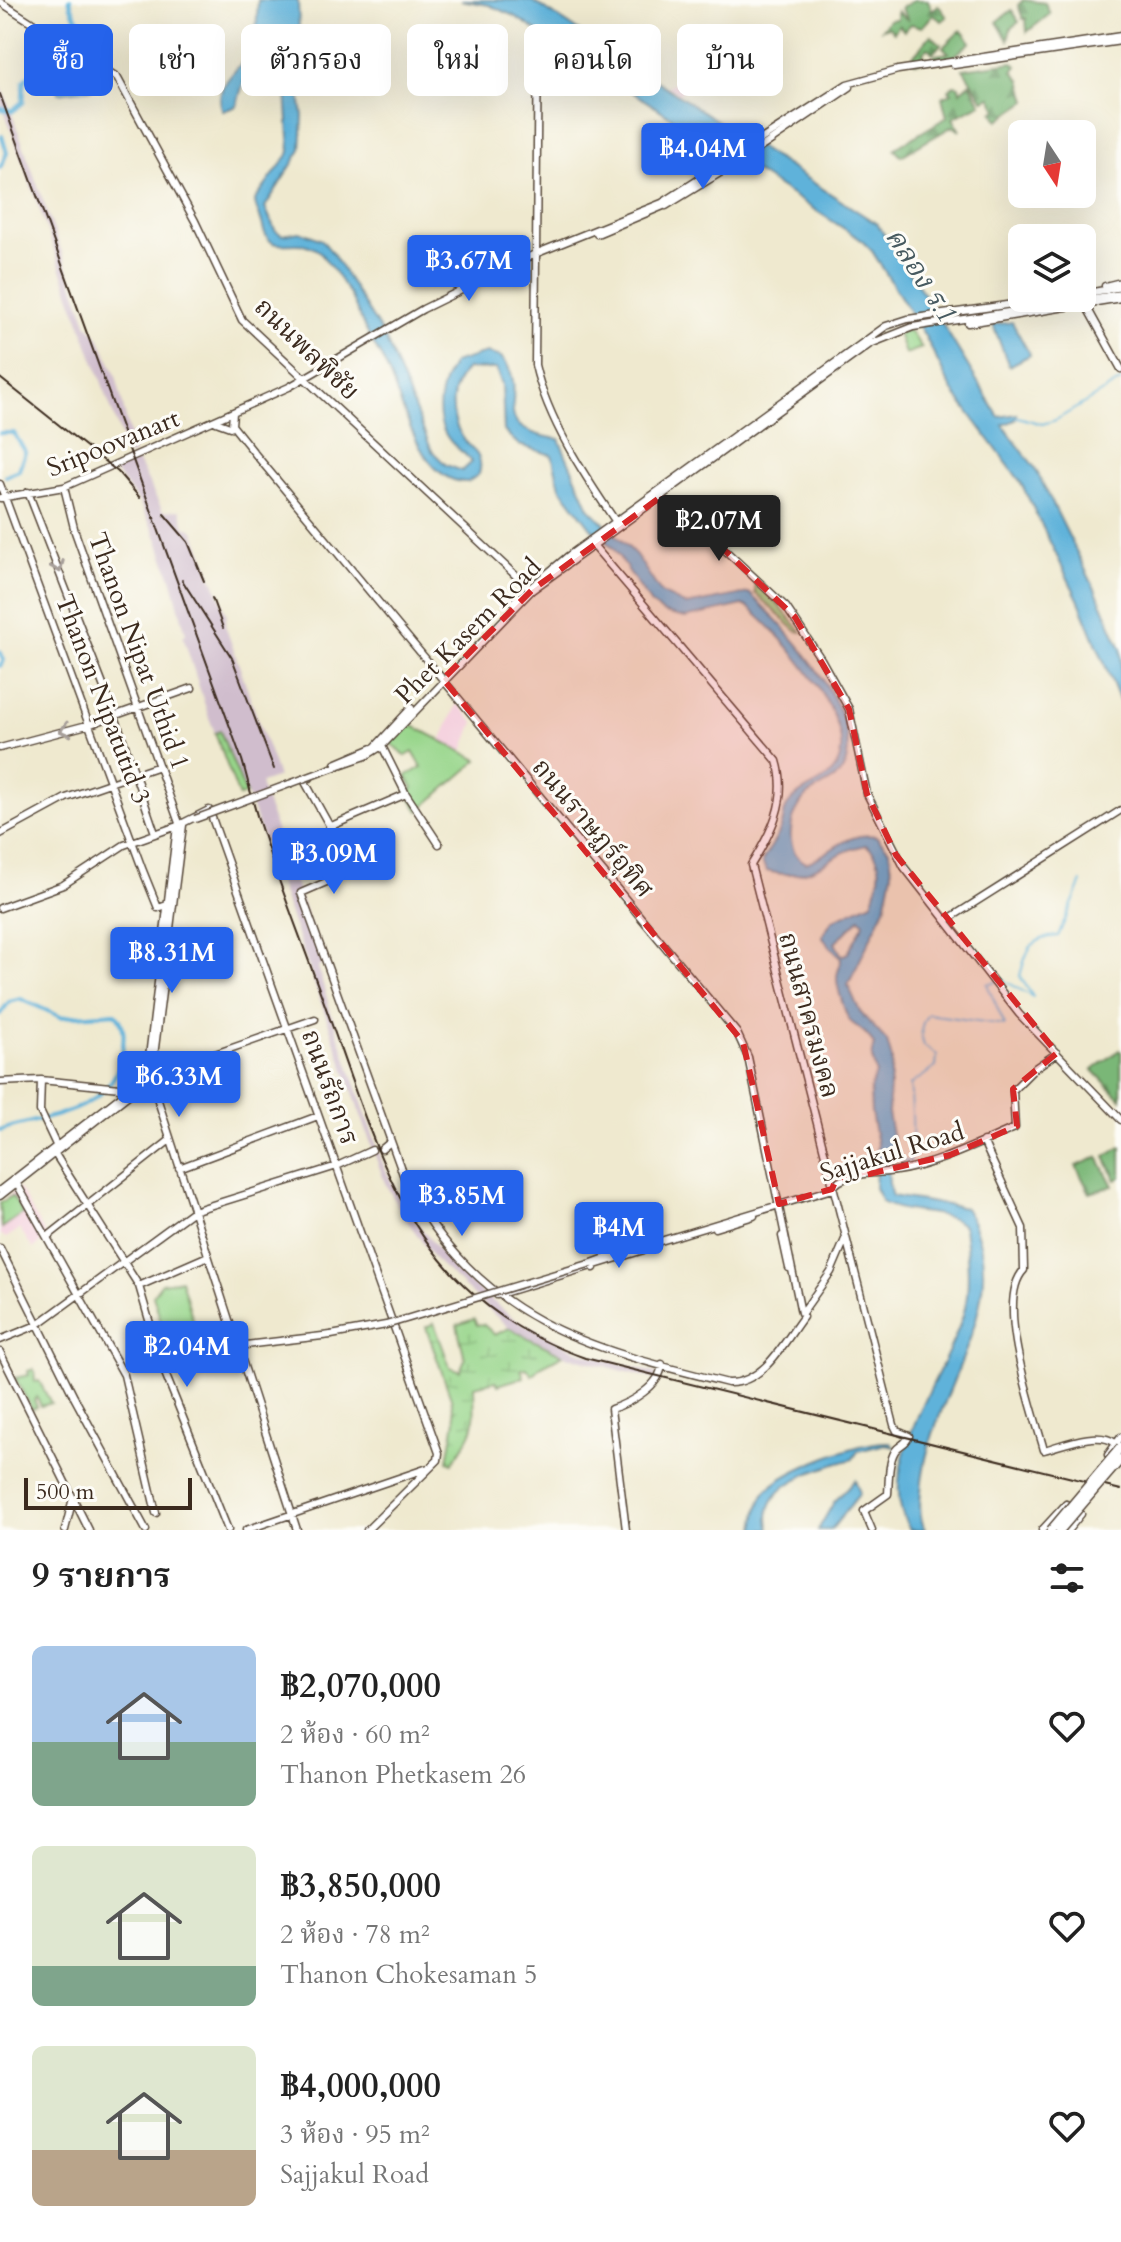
<!DOCTYPE html>
<html lang="th">
<head>
<meta charset="utf-8">
<style>
	:root { --surface:#fff; --page:#f6f6f6; --text:#222; --muted:#767676; --accent:#2563eb }
	body { margin:0; font-family:Cardo,"Noto Serif Thai",serif; background:var(--page); color:var(--text); height:100vh; display:flex; flex-direction:column; font-size:30px; white-space:nowrap }
	* { box-sizing:border-box; margin:0 }
	p { font-size:26px; color:var(--muted) }
	.icon { flex:none; width:44px; height:44px; fill:none; stroke:currentColor; stroke-width:2; stroke-linecap:round; stroke-linejoin:round }
	.map { position:relative; height:1530px; overflow:hidden }
	.drawer { display:flex; flex-direction:column; background:var(--surface); flex:1 }
	.drawer>* { flex:none }
	.guide { position:absolute; left:24px; top:24px; width:1074px; height:72px; display:flex; gap:16px }
	.needle { width:52px; rotate:168deg }
	.controls { position:absolute; left:1008px; top:120px; display:grid; gap:16px }
	.controls a { display:grid; place-items:center; width:88px; height:88px; border-radius:12px; background:var(--surface); box-shadow:0 8px 32px #0002; font-size:40px }
	.scale { position:absolute; left:24px; bottom:20px; width:168px; box-sizing:border-box; padding-left:8px; border:4px solid #3b2a1e; border-top:0; font-size:22px; line-height:28px; white-space:nowrap; color:#3b2a1e; -webkit-text-stroke:6px #fdfcf7; paint-order:stroke }
	.price { position:absolute; translate:-50% -68px; padding:0 18px; border-radius:8px; background:var(--accent); color:#fff; font-size:26px; line-height:52px; filter:drop-shadow(0 2px 4px #0008) }
	.price::after { content:''; position:absolute; left:50%; top:48px; width:24px; height:18px; margin-left:-12px; background:inherit; clip-path:polygon(0 0,100% 0,50% 100%) }
	.price.active { background:#222; color:#fff }
	ul { padding:0; list-style:none }
	li { display:flex; align-items:center; gap:24px; height:200px; padding:0 32px }
	li span { display:grid; place-items:center; flex:none; width:224px; height:160px; border-radius:12px; color:#555 }
	li>.icon { margin-inline-start:auto }
	span .icon { width:96px; height:96px; fill:#fffc; stroke-width:1 }
	li b { font-size:34px }
	h2 { display:flex; justify-content:space-between; align-items:center; height:96px; padding:0 32px; font-size:34px }
	.chip { padding:0 28px; border-radius:12px; background:var(--surface); box-shadow:0 8px 32px #0002; font-size:28px; line-height:72px }
	.chip.active { background:var(--accent); color:#fff }
	.map>svg:first-child { display:block }
	.built { fill:#f4cfdd }
	.industrial { fill:#d0bdcd }
	.grass { fill:#98d68b; stroke:#6a8054; stroke-width:2 }
	.forest { fill:url(#forest-firs); stroke:#5a704a; stroke-width:2 }
	.wetland { fill:url(#wetland-marsh); stroke:#6a8054; stroke-width:2 }
	.cemetery { fill:url(#cemetery-stones); stroke:#6a8054; stroke-width:2 }
	.park { fill:url(#park-tufts); stroke:#6a8054; stroke-width:2 }
	.water { fill:#5eb2da; stroke:#4c6e7c; stroke-width:2; fill-rule:evenodd }
	.lines { fill:none; stroke-linecap:round; stroke-linejoin:round }
	.stream { stroke:#5eb2da; stroke-width:2 }
	.canal { stroke:#5eb2da; stroke-width:4 }
	.river { stroke:#5eb2da; stroke-width:5 }
	.secondary-tunnel { stroke:#cbc3ac; stroke-width:6; stroke-dasharray:6 3; stroke-linecap:butt }
	.secondary-casing { stroke:#564739; stroke-width:9 }
	.secondary { stroke:#fff; stroke-width:6 }
	.rail { stroke:#3b2a1e; stroke-width:2 }
	.secondary-bridge-casing { stroke:#564739; stroke-width:9; stroke-linecap:butt }
	.primary-bridge-casing { stroke:#564739; stroke-width:11; stroke-linecap:butt }
	.secondary-bridge { stroke:#fff; stroke-width:6 }
	.primary-bridge { stroke:#fff; stroke-width:8 }
	.oneway { stroke:#a79f9a }
	.marked { fill:#d62828; fill-opacity:0.2; stroke:#d62828; stroke-width:6; stroke-dasharray:16 10; stroke-linejoin:round }
	.labels { text-anchor:middle; dominant-baseline:central; stroke-width:6; stroke-linejoin:round; paint-order:stroke }
	.street-label { font-size:26px; fill:#3b2a1e; stroke:#fdfcf7 }
	.water-label { font-size:28px; font-style:italic; fill:#475a60; stroke:#fdfcf7 }
</style>
</head>
<body>
<div class="map">
<svg width="1121" height="1530" viewBox="0 0 1121 1530">
	<defs>
		<pattern id="forest-firs" width="22" height="20" patternUnits="userSpaceOnUse" patternTransform="scale(2)"><rect width="22" height="20" fill="#7ab777"/><path d="M5 1l3.5 6h-7zM16 11l3.5 6h-7z" fill="#659561"/></pattern>
		<pattern id="wetland-marsh" width="20" height="14" patternUnits="userSpaceOnUse" patternTransform="scale(2)"><rect width="20" height="14" fill="#98d68b"/><path d="M1 5h8M5 5V1M11 12h8M15 12V8" fill="none" stroke="#84b878"/></pattern>
		<pattern id="cemetery-stones" width="16" height="16" patternUnits="userSpaceOnUse" patternTransform="scale(2)"><rect width="16" height="16" fill="#98d68b"/><path d="M2 7V4a2 2 0 0 1 4 0v3zM10 15v-3a2 2 0 0 1 4 0v3z" fill="#84b878"/></pattern>
		<pattern id="park-tufts" width="24" height="20" patternUnits="userSpaceOnUse" patternTransform="scale(2)"><rect width="24" height="20" fill="#98d68b"/><path d="M3 7l-1-3M5 7V3M7 7l1-3M15 17l-1-3M17 17v-4M19 17l1-3" fill="none" stroke="#84b878"/></pattern>
	</defs>
	<rect width="100%" height="100%" fill="#fdfcf7"/>
	<filter id="ink" filterUnits="userSpaceOnUse"><feTurbulence type="fractalNoise" baseFrequency=".0125" numOctaves="2"/><feDisplacementMap in="SourceGraphic" scale="16" xChannelSelector="R" yChannelSelector="G"/><feConvolveMatrix kernelMatrix="1 2 1 2 8 2 1 2 1" color-interpolation-filters="sRGB"/></filter>
	<filter id="wash" filterUnits="userSpaceOnUse"><feTurbulence type="fractalNoise" baseFrequency=".006" numOctaves="4" result="noise"/><feDisplacementMap in="SourceGraphic" scale="32" xChannelSelector="R" yChannelSelector="G"/><feGaussianBlur stdDeviation="1.8" result="paint"/><feColorMatrix in="noise" values="0 0 0 0 0 0 0 0 0 0 0 0 0 0 0 0 0 1.4 0 .05"/><feComposite in="paint" operator="in"/></filter>
	<g filter="url(#wash)">
		<rect width="100%" height="100%" fill="#efe9cf"/>
		<path class="built" d="M 696,73 L 700,76 L 679,94 L 667,86 Z
			M 457,703 L 474,722 L 463,751 L 441,741 Z
			M 19,1188 L 47,1237 L 33,1249 L 20,1229 L 6,1238 L 0,1234 L 0,1202 Z"/>
		<path class="industrial" d="M 0,81 L 88,325 L 99,337 L 116,375 L 134,453 L 128,456 L 0,99 Z
			M 137,460 L 163,511 L 180,510 L 185,526 L 194,531 L 227,615 L 225,625 L 278,777 L 261,783 L 261,787 L 324,964 L 318,967 L 332,1016 L 383,1164 L 401,1202 L 454,1270 L 516,1320 L 580,1352 L 658,1374 L 654,1379 L 563,1355 L 509,1328 L 435,1260 L 403,1215 L 385,1183 L 244,785 L 236,787 L 208,715 L 183,636 L 186,634 L 172,581 L 157,538 L 139,502 L 114,471 Z"/>
		<path class="grass" d="M 81,65 L 91,73 L 89,77 L 65,76 L 65,72 Z
			M 909,330 L 922,348 L 905,354 L 898,333 Z
			M 408,723 L 478,760 L 419,811 L 407,793 L 413,788 L 406,776 L 422,767 L 413,752 L 406,756 L 389,742 Z
			M 12,1196 L 23,1213 L 2,1228 L 0,1203 Z
			M 181,1280 L 196,1330 L 177,1339 L 164,1332 L 153,1295 L 162,1283 Z
			M 34,1369 L 35,1381 L 39,1381 L 51,1403 L 41,1406 L 37,1397 L 34,1400 L 37,1407 L 32,1409 L 15,1378 L 29,1375 L 28,1371 Z"/>
		<path class="forest" d="M 914,0 L 928,0 L 932,10 L 938,5 L 947,17 L 942,21 L 933,15 L 922,27 L 911,24 L 904,31 L 899,25 L 894,32 L 888,27 L 882,29 L 889,20 L 897,19 L 897,11 L 909,21 L 901,8 Z
			M 1023,0 L 1045,3 L 1050,14 L 1027,32 L 1026,18 L 1023,19 L 1018,5 Z
			M 1012,10 L 1019,22 L 1011,28 L 1008,40 L 997,22 Z
			M 961,30 L 971,42 L 952,58 L 930,61 L 936,55 L 949,53 L 943,47 Z
			M 931,35 L 941,44 L 933,53 L 928,48 L 923,52 L 926,60 L 915,63 L 913,56 Z
			M 1013,62 L 1017,66 L 1013,71 L 1021,80 L 1027,101 L 998,120 L 993,112 L 997,109 L 991,97 L 983,100 L 963,69 Z
			M 970,83 L 981,104 L 953,118 L 960,131 L 953,126 L 901,156 L 894,149 L 947,117 L 942,97 L 952,93 L 949,90 L 954,85 L 959,86 L 960,92 Z
			M 1119,1050 L 1121,1052 L 1121,1099 L 1093,1070 Z
			M 1121,1147 L 1121,1177 L 1116,1180 L 1105,1157 Z
			M 1098,1157 L 1113,1186 L 1090,1193 L 1076,1166 Z"/>
		<path class="wetland" d="M 474,1319 L 477,1325 L 483,1324 L 495,1335 L 509,1328 L 563,1355 L 540,1367 L 532,1375 L 527,1368 L 521,1369 L 524,1377 L 498,1385 L 496,1381 L 474,1386 C 475,1428 477,1428 452,1463 L 448,1461 L 455,1420 L 451,1398 L 426,1327 L 434,1323 L 450,1367 L 460,1371 L 465,1359 L 457,1325 Z"/>
		<path class="cemetery" d="M 755,579 L 802,632 L 796,631 L 755,593 Z"/>
		<path class="park" d="M 220,731 L 246,794 L 239,797 L 215,733 Z"/>
		<path class="water" d="M 258,0 L 298,0 L 300,62 L 296,67 L 288,68 L 281,48 C 255,41 241,86 237,106 L 223,111 C 211,85 240,71 250,51 C 257,35 257,17 258,0 Z
			M 461,0 L 531,0 L 877,224 L 926,297 L 999,417 L 1017,414 L 1015,420 L 1003,425 L 1005,428 L 1035,468 L 1098,595 L 1121,649 L 1121,704 L 1079,601 L 1020,481 L 952,390 L 925,336 L 872,251 L 860,239 L 514,16 L 489,5 Z
			M 65,72 L 70,79 L 89,79 L 92,89 L 59,93 L 56,76 Z
			M 297,75 L 303,116 L 301,150 L 265,207 L 275,230 L 282,235 L 299,232 L 310,235 L 322,240 L 333,254 L 385,338 L 432,451 L 446,465 L 462,471 L 472,462 C 466,454 459,450 453,444 C 431,422 439,387 453,363 L 486,353 L 501,357 C 536,395 478,427 559,439 L 589,508 L 636,555 L 661,593 L 686,605 L 749,593 C 786,627 856,703 847,758 C 842,786 814,783 801,803 C 789,821 784,851 806,863 C 831,854 847,831 876,836 L 890,851 L 892,873 L 885,908 L 848,985 L 860,1012 L 887,1041 L 892,1059 L 888,1113 L 895,1151 L 886,1159 C 891,1172 886,1183 892,1196 L 965,1208 C 1021,1298 931,1391 922,1482 C 920,1499 918,1514 925,1530 L 910,1530 C 870,1469 947,1374 964,1312 C 971,1286 967,1252 964,1226 C 943,1208 906,1216 882,1202 L 875,1188 L 877,1144 L 871,1113 L 870,1090 L 876,1074 L 872,1058 L 874,1045 C 868,1033 862,1031 851,1022 C 846,1018 837,987 837,979 C 836,973 841,966 841,959 L 822,937 L 832,920 L 872,902 C 880,881 886,860 866,845 C 824,853 818,884 766,871 L 762,862 C 767,851 776,841 780,830 C 784,823 783,813 787,806 C 800,786 829,785 838,763 C 857,719 781,634 749,608 L 743,605 L 685,618 L 664,613 L 651,604 L 613,548 L 592,529 L 560,487 L 552,455 L 519,445 L 504,431 L 502,385 L 496,369 L 467,369 C 449,385 449,415 461,435 C 470,450 485,454 479,474 L 468,482 C 416,485 400,386 379,353 C 367,335 360,319 352,299 C 350,294 322,253 317,250 C 293,233 269,261 262,223 C 260,214 255,210 255,200 L 290,152 L 286,91 L 289,89 L 289,76 ZM 860,918 L 864,923 L 848,953 L 842,956 L 835,943 Z
			M 1012,322 L 1030,355 L 1009,366 L 993,325 Z
			M 890,1442 L 894,1447 L 886,1444 L 858,1451 L 853,1459 C 821,1468 756,1484 770,1530 L 755,1530 C 757,1516 758,1499 768,1489 C 788,1469 862,1440 890,1442 Z
			M 855,1480 L 860,1493 L 831,1530 L 818,1530 L 834,1502 Z"/>
		<g class="lines">
			<path class="stream" d="M 1015,416 L 1042,424 L 1056,420 L 1121,381
				M 893,1150 L 900,1160 L 910,1162 C 914,1150 912,1099 910,1085 L 936,1067 L 937,1055 L 924,1046 C 920,1033 920,1025 928,1014 L 1005,1025 L 987,984 L 1002,979 L 1033,997 L 1020,976 C 1027,950 1029,938 1058,936 L 1082,882"/>
			<path class="canal" d="M 0,168 L 7,153 L 2,136
				M 0,433 L 14,433 L 25,452 L 19,470 L 6,476
				M 0,652 L 4,660 L 0,666
				M 0,1014 L 9,1002 L 21,999 L 61,1017 L 115,1013 C 126,1024 124,1039 122,1054 C 111,1114 49,1115 0,1130"/>
			<path class="river" d="M 0,108 L 12,111 L 23,102 L 24,81 L 37,68 L 78,56 C 99,26 72,24 70,0"/>
		</g>
	</g>
	<g filter="url(#ink)">
		<g class="lines">
			<path class="secondary-tunnel" d="M 372,1150 L 380,1146"/>
			<g class="secondary-casing">
				<path id="secondary" d="M 0,2 L 117,77 L 195,221 L 242,320 L 529,588
					M 538,33 L 535,365 C 548,421 584,475 616,522
					M 954,65 L 1121,41
					M 760,148 L 850,87
					M 666,206 L 738,162
					M 597,234 L 668,204
					M 1107,290 L 1105,286 L 1121,282
					M 1082,294 L 1121,287
					M 1084,302 L 1121,369
					M 968,323 L 1121,298
					M 233,413 L 232,425 L 256,455 L 737,1033 L 748,1057 L 801,1313
					M 216,422 L 230,427
					M 0,484 L 143,871 L 158,908 L 167,905
					M 64,487 L 75,532 L 179,823 L 183,825
					M 28,492 L 115,716 L 155,833
					M 662,496 L 667,512 L 681,514 L 697,524 L 786,607 L 821,659 L 849,709 L 867,794 L 904,867 L 1019,1014 L 1121,1120
					M 0,498 L 64,487 L 289,387 L 423,309 L 535,254 L 662,203 L 847,84 L 898,70 L 1121,36
					M 593,545 L 777,761 C 789,800 771,833 751,865 L 894,1425 L 897,1431 L 909,1436 C 906,1445 900,1444 895,1451 C 888,1463 889,1481 888,1494 L 864,1511 L 872,1530
					M 513,602 L 567,557 L 886,326 L 908,319 L 1055,298
					M 382,746 L 406,794 L 439,844
					M 0,748 L 91,724 L 192,688
					M 335,764 L 375,747 L 411,708
					M 331,768 L 366,756 L 382,746 L 532,590 L 870,344 L 913,327 L 1121,294
					M 310,778 L 304,780 L 354,870 L 301,893 L 405,1180 C 481,1321 583,1347 728,1383 C 764,1384 784,1342 803,1317
					M 211,815 L 439,1453 L 438,1460 L 367,1530
					M 329,827 L 406,794
					M 0,834 L 66,798 L 159,766
					M 0,908 L 63,885 L 124,845 L 180,825
					M 947,920 L 1121,810
					M 144,1070 L 148,1065 L 177,826 L 209,810
					M 155,1070 L 153,1064 L 183,825
					M 158,1074 L 315,1019
					M 41,1080 L 40,1111 L 57,1147
					M 0,1082 L 41,1080 L 130,1089
					M 153,1085 L 297,1530
					M 983,1141 L 1023,1228 L 1024,1270 C 994,1301 1033,1410 1044,1450 C 1063,1445 1098,1430 1115,1443
					M 382,1149 L 388,1144
					M 55,1154 L 139,1286 L 163,1368 L 228,1530
					M 179,1168 L 318,1116
					M 17,1184 L 124,1375 L 156,1513
					M 0,1190 L 130,1089 L 144,1070 L 153,1068 L 158,1076 L 150,1086 L 140,1078
					M 0,1196 L 140,1086 L 147,1086
					M 715,1228 L 754,1216
					M 782,1236 L 789,1268
					M 47,1237 L 170,1140
					M 0,1248 L 74,1397 L 146,1530
					M 594,1268 L 592,1263 L 611,1256 L 832,1189 C 842,1171 877,1174 896,1171 C 936,1165 977,1144 1015,1128 L 1013,1090 L 1035,1068 L 1057,1053
					M 139,1286 L 208,1256
					M 497,1295 L 647,1249
					M 802,1313 L 831,1272 L 846,1237
					M 0,1340 L 37,1325 L 193,1211 L 337,1166 L 372,1150
					M 237,1346 L 331,1335
					M 0,1352 L 89,1530
					M 1111,1459 L 1108,1455 L 1121,1437
					M 65,1530 L 73,1498
					M 246,1530 L 428,1468
					M 626,1530 L 611,1409 C 630,1403 661,1386 662,1364
					M 1042,1530 L 1066,1504 L 1081,1514 L 1068,1530"/>
			</g>
			<use href="#secondary" class="secondary"/>
			<path class="rail" d="M 0,94 L 242,760 C 248,780 252,800 258,819 C 280,888 308,956 332,1025 C 385,1175 419,1299 585,1358 L 1121,1490
				M 0,378 L 118,472 L 140,498
				M 164,514 L 188,542 L 204,581
				M 182,580 L 232,658 L 274,769
				M 212,598 L 223,628"/>
			<g class="secondary-bridge-casing">
				<path id="secondary-bridge" d="M 195,819 L 335,767
					M 331,1335 L 386,1325 L 592,1263"/>
			</g>
			<g class="primary-bridge-casing">
				<path id="primary-bridge" d="M 1051,1530 L 1121,1447
					M 1060,1530 L 1121,1459"/>
			</g>
			<use href="#secondary-bridge" class="secondary-bridge"/>
			<use href="#primary-bridge" class="primary-bridge"/>
		</g>
		<defs><path id="oneway-chevron" d="M-2-3.5L2.5 0L-2 3.5" fill="none" stroke-width="1.6" stroke-linecap="round" stroke-linejoin="round" transform="scale(2)"/></defs>
		<g class="oneway">
			<use href="#oneway-chevron" transform="translate(58 567) rotate(69)"/>
			<use href="#oneway-chevron" transform="translate(65 730) rotate(165)"/>
		</g>
	</g>
	<path class="marked" d="M 662,496 L 667,512 L 697,524 L 795,617 L 849,709 L 867,794 L 896,855 L 1057,1053 L 1013,1089 L 1017,1126 L 950,1155 L 835,1182 L 832,1189 L 779,1204 L 743,1042 L 443,679 L 532,590 Z"/>
	<g class="labels">
		<g class="street-label">
			<text transform="translate(307 349) rotate(44)">ถนนพลพิชัย</text>
			<text transform="translate(113 443) rotate(-22)">Sripoovanart</text>
			<text transform="translate(468 631) rotate(-45)">Phet Kasem Road</text>
			<text transform="translate(139 651) rotate(70)">Thanon Nipat Uthid 1</text>
			<text transform="translate(103 699) rotate(69)">Thanon Nipatutid 3</text>
			<text transform="translate(593 828) rotate(50)">ถนนราษฏร์อุทิศ</text>
			<text transform="translate(809 1015) rotate(75)">ถนนสาครมงคล</text>
			<text transform="translate(330 1087) rotate(70)">ถนนรัถการ</text>
			<text transform="translate(892 1152) rotate(-17)">Sajjakul Road</text>
		</g>
		<g class="water-label">
			<text transform="translate(921 275) rotate(57)">คลอง ร.1</text>
		</g>
	</g>
</svg>
<div class="controls">
<a><svg class="needle" viewBox="-14 -14 28 28"><path d="M0-13l5 13h-10z" fill="#e53935"/><path d="M0 13l5-13h-10z" fill="#767676"/></svg></a>
<a><svg class="icon" aria-label="layers" viewBox="0 0 24 24"><path d="M12 4l9 5-9 5-9-5zM3 14l9 5 9-5"/></svg></a>
</div>
<div class="scale">500 m</div>
<b class="price" style="left:703px;top:191px">฿4.04M</b>
<b class="price" style="left:469px;top:303px">฿3.67M</b>
<b class="price active" style="left:719px;top:563px">฿2.07M</b>
<b class="price" style="left:334px;top:896px">฿3.09M</b>
<b class="price" style="left:172px;top:995px">฿8.31M</b>
<b class="price" style="left:179px;top:1119px">฿6.33M</b>
<b class="price" style="left:462px;top:1238px">฿3.85M</b>
<b class="price" style="left:619px;top:1270px">฿4M</b>
<b class="price" style="left:187px;top:1389px">฿2.04M</b>
<div class="guide">
<a class="chip active">ซื้อ</a>
<a class="chip">เช่า</a>
<a class="chip">ตัวกรอง</a>
<a class="chip">ใหม่</a>
<a class="chip">คอนโด</a>
<a class="chip">บ้าน</a>
</div>
</div>
<section class="drawer">
<h2>9 รายการ<svg class="icon" aria-label="filters" viewBox="0 0 24 24"><path d="M4 7h16M4 17h16"/><circle cx="9" cy="7" r="2"/><circle cx="15" cy="17" r="2"/></svg></h2>
<ul>
<li><span style="background:linear-gradient(#a9c7e8 60%,#7fa58c 0)"><svg class="icon" aria-label="home" viewBox="0 0 24 24"><path d="M3 11l9-7 9 7M6 9v11h12V9"/></svg></span><div><b>฿2,070,000</b><p>2 ห้อง · 60 m²</p><p>Thanon Phetkasem 26</p></div><svg class="icon" aria-label="heart" viewBox="0 0 24 24"><path d="M12 20l-8-8c-3-5 5-10 8-4 3-6 11-1 8 4z"/></svg></li>
<li><span style="background:linear-gradient(#dfe7d0 75%,#7fa58c 0)"><svg class="icon" aria-label="home" viewBox="0 0 24 24"><path d="M3 11l9-7 9 7M6 9v11h12V9"/></svg></span><div><b>฿3,850,000</b><p>2 ห้อง · 78 m²</p><p>Thanon Chokesaman 5</p></div><svg class="icon" aria-label="heart" viewBox="0 0 24 24"><path d="M12 20l-8-8c-3-5 5-10 8-4 3-6 11-1 8 4z"/></svg></li>
<li><span style="background:linear-gradient(#dfe7d0 65%,#b9a48a 0)"><svg class="icon" aria-label="home" viewBox="0 0 24 24"><path d="M3 11l9-7 9 7M6 9v11h12V9"/></svg></span><div><b>฿4,000,000</b><p>3 ห้อง · 95 m²</p><p>Sajjakul Road</p></div><svg class="icon" aria-label="heart" viewBox="0 0 24 24"><path d="M12 20l-8-8c-3-5 5-10 8-4 3-6 11-1 8 4z"/></svg></li>
</ul>
</section>
</body>
</html>
